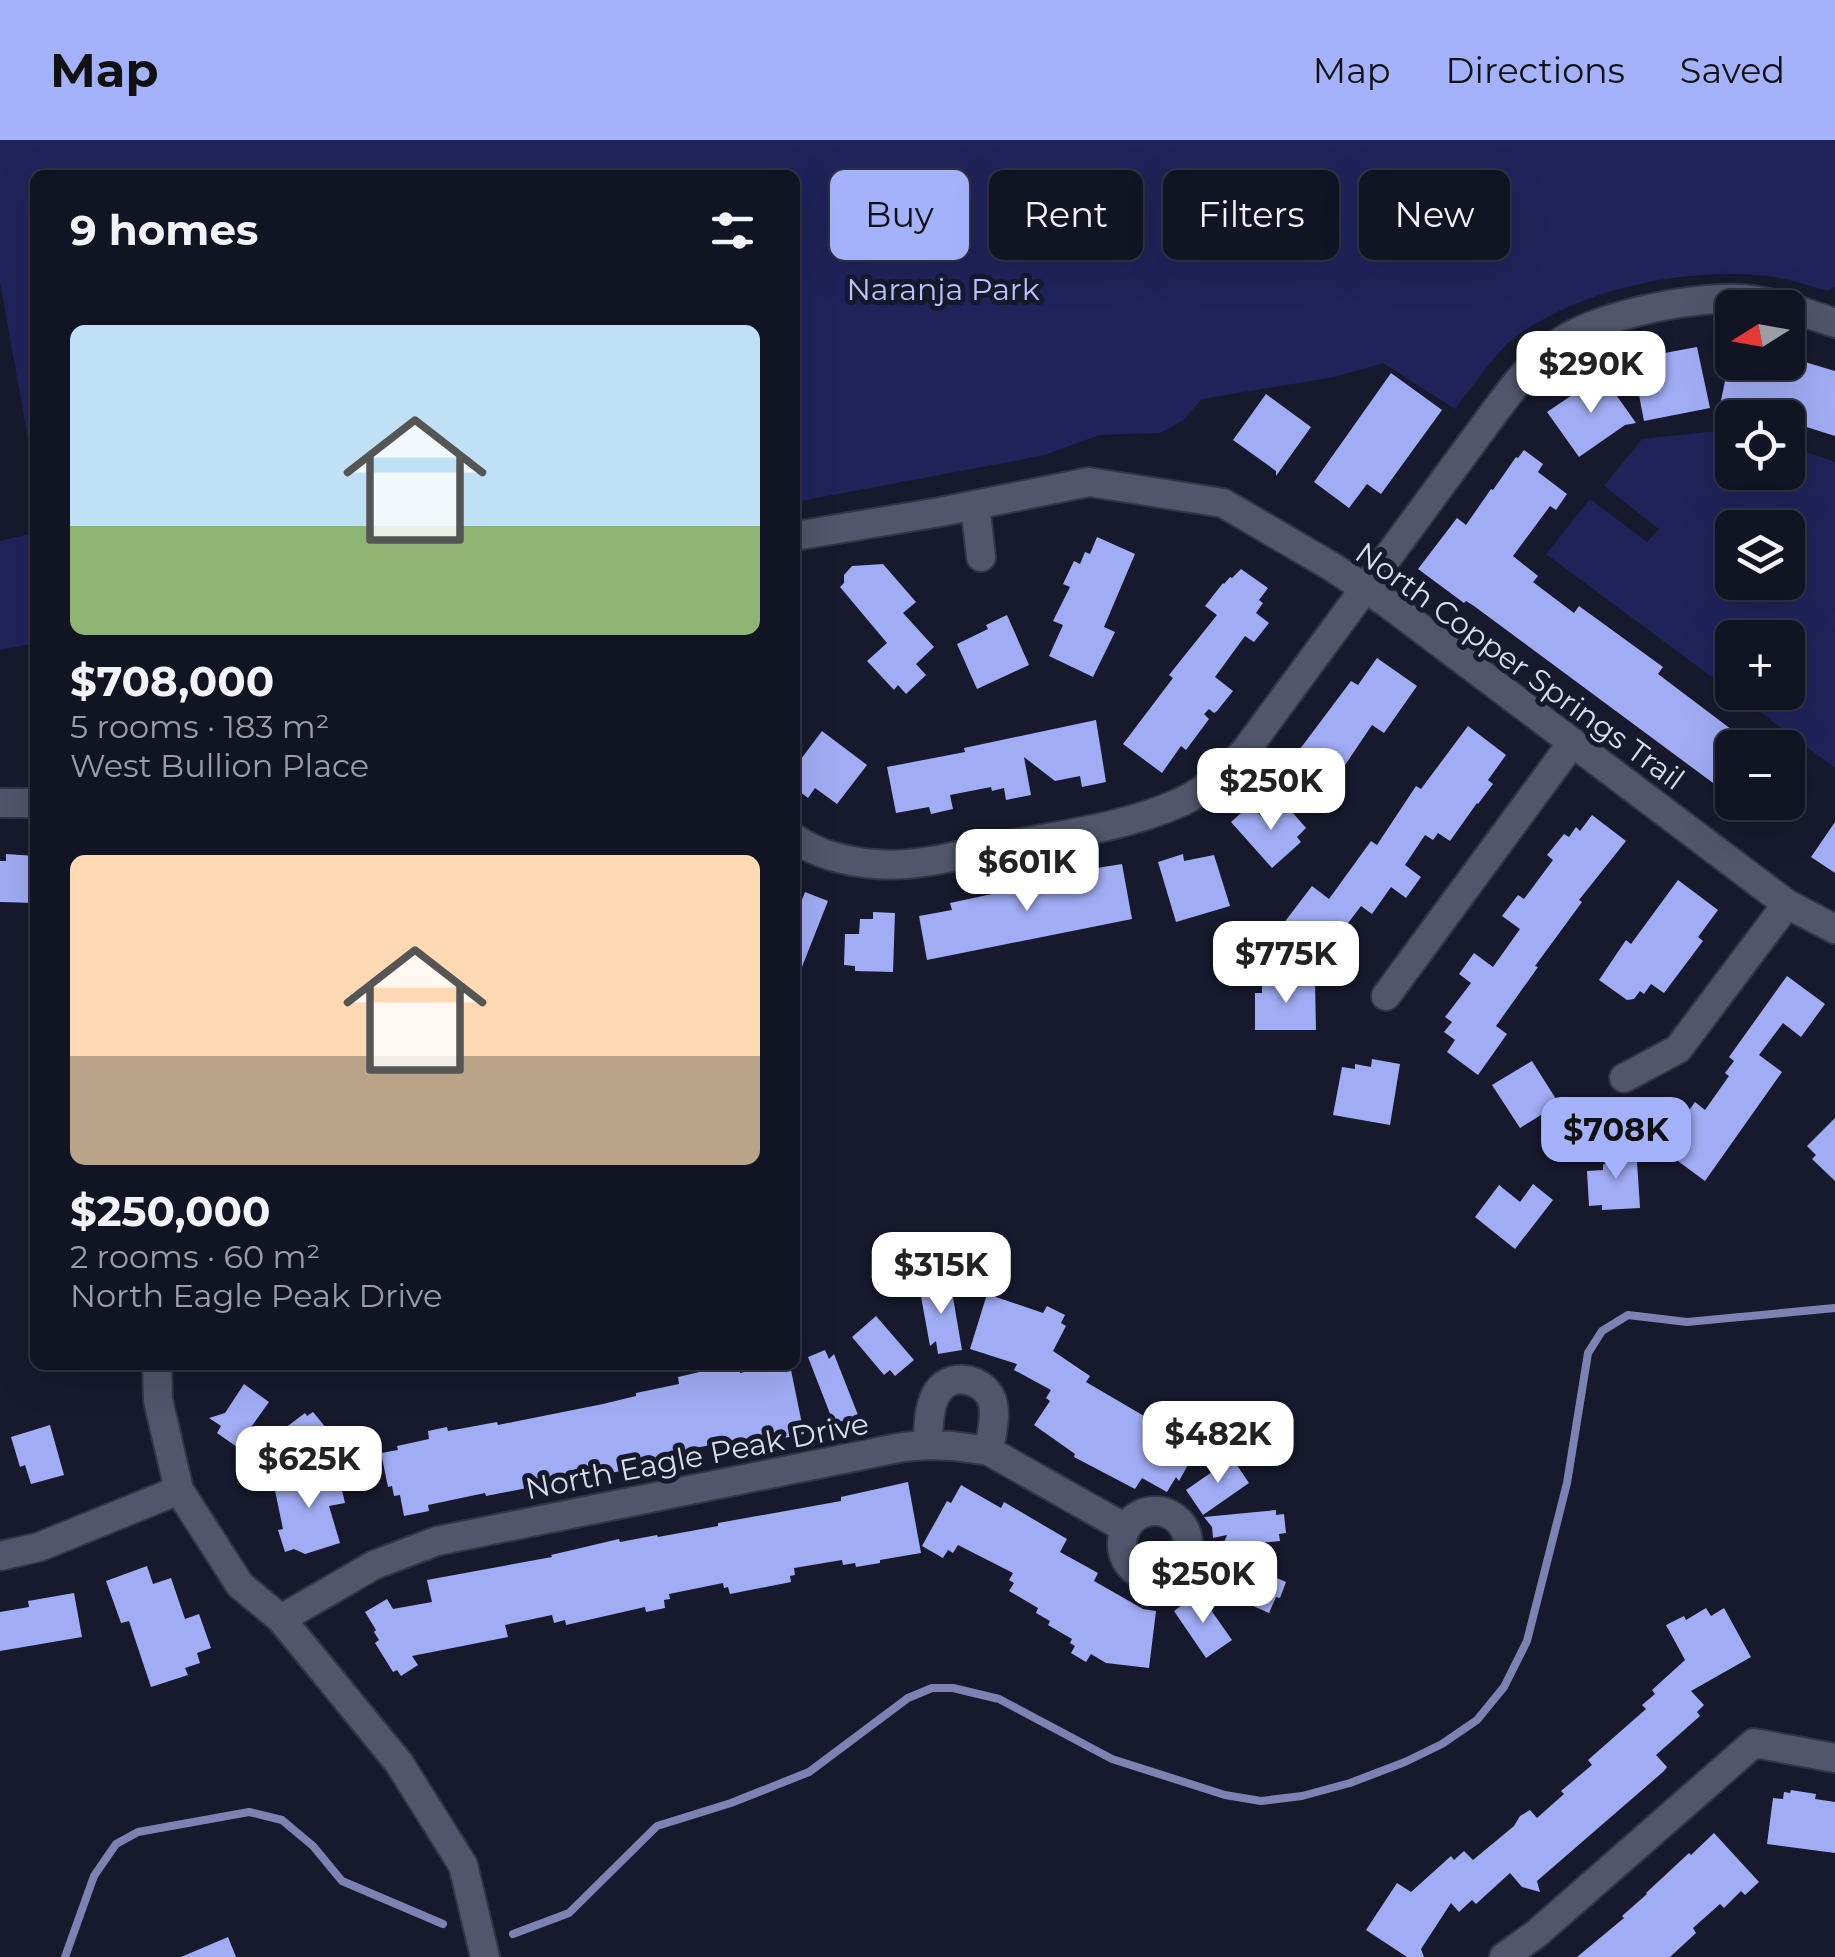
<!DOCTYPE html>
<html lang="en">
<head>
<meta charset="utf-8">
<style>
	:root { --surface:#111422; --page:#1a1d2a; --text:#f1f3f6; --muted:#9c9ea5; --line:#303340; --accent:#a4b2fc }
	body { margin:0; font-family:Montserrat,sans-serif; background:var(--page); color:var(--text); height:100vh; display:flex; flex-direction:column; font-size:38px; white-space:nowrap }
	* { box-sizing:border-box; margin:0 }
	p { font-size:32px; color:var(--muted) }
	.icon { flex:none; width:55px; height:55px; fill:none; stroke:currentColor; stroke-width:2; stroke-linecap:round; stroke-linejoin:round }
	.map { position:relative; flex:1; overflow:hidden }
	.side { position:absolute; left:30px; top:30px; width:770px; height:1200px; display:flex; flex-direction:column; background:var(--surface); border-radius:15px; box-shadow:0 10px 40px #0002,0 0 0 2px var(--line) }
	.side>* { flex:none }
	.hud { position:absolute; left:830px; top:30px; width:855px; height:90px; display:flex; gap:20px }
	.needle { width:65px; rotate:259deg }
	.fabs { position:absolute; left:1715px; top:150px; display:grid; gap:20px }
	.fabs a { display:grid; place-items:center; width:90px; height:90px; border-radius:15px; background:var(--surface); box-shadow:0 10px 40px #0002,0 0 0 2px var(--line); font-size:50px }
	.price { position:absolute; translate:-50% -85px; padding:0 22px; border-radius:20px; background:#fff; color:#222; font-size:32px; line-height:65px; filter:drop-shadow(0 2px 5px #0008) }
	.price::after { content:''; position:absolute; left:50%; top:60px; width:30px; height:22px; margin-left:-15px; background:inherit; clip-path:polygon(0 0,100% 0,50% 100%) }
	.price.on { background:var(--accent); color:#111 }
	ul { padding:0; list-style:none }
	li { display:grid; align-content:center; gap:20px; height:530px; padding:0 40px }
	li span { display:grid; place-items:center; height:310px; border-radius:15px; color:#555 }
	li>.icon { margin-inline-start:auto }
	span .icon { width:180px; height:180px; fill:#fffc; stroke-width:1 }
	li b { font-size:42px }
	h2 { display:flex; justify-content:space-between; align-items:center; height:120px; padding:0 40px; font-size:42px }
	.chip { padding:0 35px; border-radius:15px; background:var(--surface); box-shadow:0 10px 40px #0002,0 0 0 2px var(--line); font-size:35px; line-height:90px }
	.chip.on { background:var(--accent); color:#111 }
	header { display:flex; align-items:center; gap:60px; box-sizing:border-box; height:140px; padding:0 50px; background:var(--accent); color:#111 }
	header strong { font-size:48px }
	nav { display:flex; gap:55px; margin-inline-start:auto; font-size:35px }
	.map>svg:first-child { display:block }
	.green { fill:#20235a; fill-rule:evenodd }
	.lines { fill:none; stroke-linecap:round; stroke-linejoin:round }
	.stream { stroke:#7c83b3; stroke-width:8 }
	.building { fill:#a0adf4 }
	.minor-casing { stroke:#333544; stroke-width:32 }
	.minor { stroke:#51566c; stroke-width:28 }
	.labels { text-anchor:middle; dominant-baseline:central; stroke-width:10; stroke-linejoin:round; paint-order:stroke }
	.park-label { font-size:30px; fill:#bbc7ff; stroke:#171a2d }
	.street-label { font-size:30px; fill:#daddea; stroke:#171a2d }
</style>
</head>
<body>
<header>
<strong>Map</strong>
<nav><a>Map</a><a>Directions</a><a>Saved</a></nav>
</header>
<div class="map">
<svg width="1835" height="1817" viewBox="0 0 1835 1817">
	<rect width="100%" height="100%" fill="#171a2d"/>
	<path class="green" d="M 0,0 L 1835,0 L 1835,147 L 1828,151 C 1809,146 1789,139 1769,136 C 1685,127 1581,148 1514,198 C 1496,212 1470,250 1455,269 L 1383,223 L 1334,237 L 1202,259 L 1182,281 L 1160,293 L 1099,295 L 1045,315 L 1025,319 L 795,362 L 795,35 L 35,35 L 35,338 L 0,142 Z
		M 1717,291 L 1732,294 L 1732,332 L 1788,332 L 1788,305 L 1835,322 L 1835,628 L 1733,552 L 1788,552 L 1788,498 L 1732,498 L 1732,552 L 1546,414 L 1590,359 L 1647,402 L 1659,389 L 1604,346 L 1642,299 ZM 1732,388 L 1788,388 L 1788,442 L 1732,442 Z
		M 35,393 L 35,503 L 0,510 L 0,401 Z"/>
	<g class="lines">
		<path class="stream" d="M 513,1794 L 569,1773 L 657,1686 L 731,1663 L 809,1632 L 908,1558 L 932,1548 L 953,1548 L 999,1559 L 1112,1619 L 1225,1655 L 1261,1661 L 1302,1656 L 1350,1643 L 1405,1622 L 1442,1604 L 1477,1580 L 1504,1547 L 1527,1501 L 1567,1343 L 1588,1213 L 1602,1191 L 1628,1175 L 1687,1182 L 1835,1168
			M 65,1817 L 94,1736 L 116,1704 L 138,1692 L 249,1672 L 282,1680 L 313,1706 L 342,1741 L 443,1784"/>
	</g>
	<path class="building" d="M 1697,207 L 1710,268 L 1644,281 L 1632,219 Z
		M 1788,217 L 1835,231 L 1835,296 L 1797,284 L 1798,281 L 1788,278 L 1720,265 L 1729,222 L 1788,222 Z
		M 1391,233 L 1442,270 L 1381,354 L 1367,344 L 1349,368 L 1314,342 Z
		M 1602,235 L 1636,283 L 1625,285 L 1579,317 L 1547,272 Z
		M 1266,254 L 1311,287 L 1276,336 L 1276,331 L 1233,300 Z
		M 1524,310 L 1543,324 L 1538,332 L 1567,354 L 1556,370 L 1550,366 L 1513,416 L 1538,436 L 1533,442 L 1574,473 L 1579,466 L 1663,527 L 1658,534 L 1756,608 L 1732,608 L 1732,657 L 1474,466 L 1466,461 L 1464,463 L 1418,429 L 1457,378 L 1466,385 L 1491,349 L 1493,350 L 1516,317 L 1518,318 Z
		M 1097,397 L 1135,414 L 1104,487 L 1115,492 L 1093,537 L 1049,516 L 1063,485 L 1053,481 L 1070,447 L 1063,444 L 1074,421 L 1080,424 L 1085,412 L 1090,414 Z
		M 883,424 L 916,462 L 903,473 L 934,507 L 916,524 L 926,535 L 906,554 L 898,545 L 894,550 L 867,521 L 887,503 L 840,447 L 844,443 L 844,435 L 852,426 Z
		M 1241,429 L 1268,448 L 1259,460 L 1263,463 L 1256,473 L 1269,483 L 1254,502 L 1245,496 L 1215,537 L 1233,551 L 1217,571 L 1214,573 L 1209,569 L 1204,574 L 1209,579 L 1186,610 L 1181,606 L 1162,633 L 1123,604 L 1173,538 L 1169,535 L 1217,475 L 1205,466 L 1223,443 L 1224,444 L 1230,437 L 1232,438 Z
		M 1007,475 L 1029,525 L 977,549 L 957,504 L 988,489 L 986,485 Z
		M 1377,518 L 1417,546 L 1384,593 L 1372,585 L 1333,643 L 1313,629 L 1307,638 L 1288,625 L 1351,541 L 1358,545 Z
		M 1096,580 L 1106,642 L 1082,647 L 1080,636 L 1055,641 L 1024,617 L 1031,655 L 1006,660 L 1004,648 L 992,651 L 991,647 L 950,655 L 953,669 L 931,674 L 929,667 L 896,673 L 887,627 L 965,612 L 964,608 Z
		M 1468,586 L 1506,615 L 1488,640 L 1493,644 L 1478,664 L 1477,663 L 1450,701 L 1438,693 L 1433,700 L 1425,695 L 1405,725 L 1421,737 L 1406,758 L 1391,747 L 1372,774 L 1361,766 L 1336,799 L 1345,807 L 1327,830 L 1277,792 L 1312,746 L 1329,759 L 1371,701 L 1377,705 L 1416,646 L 1421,649 Z
		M 822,591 L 867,625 L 837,664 L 815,648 L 808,658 L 795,648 L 795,627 Z
		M 1250,665 L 1265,680 L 1280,666 L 1283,667 L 1286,665 L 1306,688 L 1297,697 L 1301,702 L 1272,728 L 1231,682 Z
		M 1592,675 L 1626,701 L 1579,760 L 1582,762 L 1535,826 L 1538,827 L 1496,886 L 1507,894 L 1478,935 L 1447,912 L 1455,900 L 1444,892 L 1452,882 L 1445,877 L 1471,843 L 1459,834 L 1474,813 L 1493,827 L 1520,789 L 1502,776 L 1518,755 L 1524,759 L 1553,720 L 1547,715 L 1564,694 L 1569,697 L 1576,687 L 1580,691 Z
		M 1835,682 L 1835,733 L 1811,717 Z
		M 6,714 L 35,716 L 35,763 L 0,762 L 0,721 L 6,721 Z
		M 1183,714 L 1184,721 L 1214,715 L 1230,766 L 1176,782 L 1158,722 Z
		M 1122,724 L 1132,779 L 927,820 L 919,776 L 952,770 L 950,763 L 992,754 L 992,752 L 1014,747 L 1015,752 L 1099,736 L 1097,728 Z
		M 1678,740 L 1718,770 L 1698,797 L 1703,801 L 1664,853 L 1651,844 L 1644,854 L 1640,851 L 1634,859 L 1627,860 L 1599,840 L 1626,800 L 1631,804 Z
		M 805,752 L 828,761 L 796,842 L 795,763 L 800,765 Z
		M 873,772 L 895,773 L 893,832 L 855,831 L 855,826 L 844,825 L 845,794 L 859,794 L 860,779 L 873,779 Z
		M 1787,836 L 1825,864 L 1801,897 L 1783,883 L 1759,915 L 1782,932 L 1705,1041 L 1667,1013 L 1687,985 L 1682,980 L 1695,962 L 1705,970 L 1729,936 L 1725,933 L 1734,921 L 1729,917 Z
		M 1262,840 L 1315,841 L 1316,890 L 1255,890 L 1255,853 L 1262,853 Z
		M 1372,919 L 1400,924 L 1390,985 L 1333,975 L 1342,927 L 1355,929 L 1355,924 L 1371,927 Z
		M 1532,921 L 1556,959 L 1554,967 L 1520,988 L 1492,945 Z
		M 1835,978 L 1835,1041 L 1812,1019 L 1816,1015 L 1807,1006 Z
		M 1636,1006 L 1640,1068 L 1602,1070 L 1602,1065 L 1589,1066 L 1587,1031 L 1603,1030 L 1603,1024 L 1613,1024 L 1611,1008 Z
		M 1533,1044 L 1553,1060 L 1515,1109 L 1475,1077 L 1499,1045 L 1520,1062 Z
		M 943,1139 L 945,1147 L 951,1146 L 962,1210 L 938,1214 L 936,1201 L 930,1206 L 920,1151 L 925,1150 L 924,1142 Z
		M 987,1154 L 1043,1173 L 1047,1166 L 1065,1175 L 1061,1183 L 1066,1186 L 1053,1211 L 1090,1236 L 1086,1242 L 1144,1276 L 1147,1271 L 1174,1287 L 1176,1283 L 1180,1285 L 1182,1281 L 1205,1294 L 1179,1341 L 1176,1337 L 1167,1352 L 1142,1338 L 1135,1349 L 1074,1317 L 1075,1314 L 1034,1285 L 1050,1261 L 1046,1258 L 1051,1250 L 1014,1230 L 1017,1224 L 970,1209 Z
		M 876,1176 L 914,1220 L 895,1236 L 890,1230 L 884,1235 L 852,1197 Z
		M 825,1210 L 829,1219 L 834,1214 L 858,1275 L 834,1284 L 808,1217 Z
		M 730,1225 L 739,1225 L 740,1233 L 779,1225 L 790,1225 L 804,1294 L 779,1299 L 777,1293 L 737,1302 L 736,1300 L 675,1312 L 676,1319 L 528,1351 L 527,1348 L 486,1356 L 485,1353 L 428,1365 L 429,1371 L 404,1376 L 400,1355 L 394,1356 L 392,1346 L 388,1347 L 381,1313 L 398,1310 L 397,1306 L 429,1299 L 428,1291 L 447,1287 L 448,1291 L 497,1282 L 498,1285 L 603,1264 L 636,1256 L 636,1253 L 679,1244 L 678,1237 Z
		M 244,1244 L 269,1262 L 237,1307 L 217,1293 L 221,1286 L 209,1278 L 225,1273 Z
		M 313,1272 L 327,1289 L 320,1294 L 322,1297 L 270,1336 L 253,1312 L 305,1273 L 307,1276 Z
		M 50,1285 L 64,1335 L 31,1344 L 25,1325 L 20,1327 L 11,1297 Z
		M 1232,1318 L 1249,1343 L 1203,1375 L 1186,1350 Z
		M 337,1329 L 345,1363 L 329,1366 L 340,1403 L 305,1414 L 294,1409 L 285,1412 L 278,1390 L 283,1389 L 273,1341 Z
		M 908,1342 L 921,1413 L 880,1420 L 880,1423 L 856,1427 L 855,1423 L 843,1425 L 842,1420 L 794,1428 L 795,1435 L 790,1436 L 791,1442 L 730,1454 L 728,1447 L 724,1448 L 723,1443 L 669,1454 L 670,1459 L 664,1460 L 665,1468 L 646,1472 L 645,1467 L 566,1485 L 565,1480 L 554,1483 L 552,1475 L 505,1485 L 508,1497 L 412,1516 L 418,1525 L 401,1536 L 397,1530 L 393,1532 L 375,1503 L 379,1500 L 374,1492 L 376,1490 L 365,1472 L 387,1459 L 393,1469 L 432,1462 L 427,1440 L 552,1417 L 551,1415 L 619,1399 L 620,1402 L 657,1395 L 658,1397 L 718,1386 L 718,1383 L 841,1361 L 841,1357 Z
		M 961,1345 L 1001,1368 L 1004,1362 L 1067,1399 L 1060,1412 L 1098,1433 L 1094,1441 L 1143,1469 L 1156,1471 L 1149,1528 L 1106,1523 L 1091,1514 L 1086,1522 L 1071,1513 L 1075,1506 L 1070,1503 L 1072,1499 L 1048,1485 L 1050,1481 L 1036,1473 L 1038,1468 L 1009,1451 L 1014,1443 L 1009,1440 L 1013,1433 L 958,1405 L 953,1413 L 948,1410 L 943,1418 L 922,1406 L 947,1361 L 951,1363 Z
		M 1276,1370 L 1276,1375 L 1284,1374 L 1286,1393 L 1279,1394 L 1280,1401 L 1222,1407 L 1227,1395 L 1213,1398 L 1212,1387 L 1204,1377 Z
		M 1219,1413 L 1286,1442 L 1280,1458 L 1276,1457 L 1269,1473 L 1205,1445 Z
		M 147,1426 L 153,1444 L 171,1438 L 185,1479 L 199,1474 L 211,1508 L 197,1513 L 200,1523 L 185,1528 L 188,1535 L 151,1547 L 129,1481 L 121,1483 L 106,1441 Z
		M 74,1453 L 82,1497 L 0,1511 L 0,1472 L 29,1467 L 28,1461 Z
		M 1199,1453 L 1232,1500 L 1206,1518 L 1174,1471 Z
		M 1706,1468 L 1711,1476 L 1724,1468 L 1751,1517 L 1691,1551 L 1704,1565 L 1697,1572 L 1700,1576 L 1656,1615 L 1667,1627 L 1664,1631 L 1537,1741 L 1540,1752 L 1522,1747 L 1510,1733 L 1476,1764 L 1472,1760 L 1459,1772 L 1451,1763 L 1421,1809 L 1424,1817 L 1407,1817 L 1366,1790 L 1397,1743 L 1411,1752 L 1451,1716 L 1454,1720 L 1464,1711 L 1473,1720 L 1514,1686 L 1520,1676 L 1530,1670 L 1537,1678 L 1564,1654 L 1561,1651 L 1592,1625 L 1588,1620 L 1646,1569 L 1642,1565 L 1655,1554 L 1652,1550 L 1685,1520 L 1666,1485 L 1684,1476 L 1686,1480 Z
		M 1791,1650 L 1816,1654 L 1815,1659 L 1835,1662 L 1835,1713 L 1767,1704 L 1773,1658 L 1783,1659 L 1784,1652 L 1790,1653 Z
		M 1714,1693 L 1759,1742 L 1745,1755 L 1741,1751 L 1724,1768 L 1720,1764 L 1693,1788 L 1696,1793 L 1670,1817 L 1577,1817 L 1624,1778 L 1622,1776 L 1647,1754 L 1646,1753 L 1689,1713 L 1691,1715 Z
		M 228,1797 L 236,1817 L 181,1817 Z"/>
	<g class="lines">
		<g class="minor-casing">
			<path id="minor" d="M 975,365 L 981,417
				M 795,396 L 940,372 L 1089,342 L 1223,363 L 1329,425 L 1386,462 L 1787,764 L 1835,789
				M 0,663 L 35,663
				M 795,699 C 818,714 847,722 875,724 C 917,728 962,714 1003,706 C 1062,695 1126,687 1181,662 C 1207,650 1228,631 1246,610 L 1496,270 C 1513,247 1530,225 1553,207 C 1594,175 1702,153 1753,160 C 1782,164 1808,174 1835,183
				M 1386,856 L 1572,603
				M 1624,938 L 1678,909 L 1787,764
				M 157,1225 L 158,1260 L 179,1350 L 240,1445 L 281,1479 L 399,1623 L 463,1725 L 485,1817
				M 927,1305 C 929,1287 928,1266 938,1251 C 953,1230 988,1240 993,1264 C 996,1279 991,1296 989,1311
				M1122 1404a33 33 0 1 1 66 0a33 33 0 1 1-66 0Z
				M 0,1416 L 39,1407 L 179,1350
				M 281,1479 L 374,1425 L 437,1401 L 903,1307 L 927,1305 L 953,1306 L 989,1311 L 1125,1388
				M 1504,1817 L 1536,1794 L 1754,1603 L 1835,1618"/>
		</g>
		<use href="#minor" class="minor"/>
	</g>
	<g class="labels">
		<g class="park-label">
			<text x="943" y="149">Naranja Park</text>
		</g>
		<g class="street-label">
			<text transform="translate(1520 526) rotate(36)">North Copper Springs Trail</text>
			<text transform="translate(697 1316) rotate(-11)">North Eagle Peak Drive</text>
		</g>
	</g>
</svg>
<div class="fabs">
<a><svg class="needle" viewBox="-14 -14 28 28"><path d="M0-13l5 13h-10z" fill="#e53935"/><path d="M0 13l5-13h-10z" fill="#9c9ea5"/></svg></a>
<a><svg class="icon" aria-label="locate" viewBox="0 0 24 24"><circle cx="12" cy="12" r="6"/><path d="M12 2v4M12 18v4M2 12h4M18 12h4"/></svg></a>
<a><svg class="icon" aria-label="layers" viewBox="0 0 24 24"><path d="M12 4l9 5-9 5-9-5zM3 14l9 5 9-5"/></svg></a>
<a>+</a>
<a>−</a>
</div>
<b class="price" style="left:1591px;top:276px">$290K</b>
<b class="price" style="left:1271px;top:693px">$250K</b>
<b class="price" style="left:1027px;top:774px">$601K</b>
<b class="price" style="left:1286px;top:866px">$775K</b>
<b class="price on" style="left:1616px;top:1042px">$708K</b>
<b class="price" style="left:941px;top:1177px">$315K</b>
<b class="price" style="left:1218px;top:1346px">$482K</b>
<b class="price" style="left:309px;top:1371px">$625K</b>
<b class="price" style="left:1203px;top:1486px">$250K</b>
<div class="hud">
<a class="chip on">Buy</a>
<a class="chip">Rent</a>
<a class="chip">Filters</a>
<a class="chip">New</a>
</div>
<section class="side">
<h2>9 homes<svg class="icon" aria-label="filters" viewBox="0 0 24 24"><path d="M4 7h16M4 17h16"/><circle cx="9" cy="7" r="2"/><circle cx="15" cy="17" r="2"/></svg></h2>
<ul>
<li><span style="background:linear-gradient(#bfe0f5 65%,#8fb573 0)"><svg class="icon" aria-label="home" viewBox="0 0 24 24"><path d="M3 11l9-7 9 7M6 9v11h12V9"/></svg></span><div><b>$708,000</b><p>5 rooms · 183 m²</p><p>West Bullion Place</p></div></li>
<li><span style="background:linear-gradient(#ffd9b3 65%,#b9a48a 0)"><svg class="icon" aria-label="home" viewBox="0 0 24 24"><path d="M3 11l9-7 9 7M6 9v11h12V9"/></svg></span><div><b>$250,000</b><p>2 rooms · 60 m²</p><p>North Eagle Peak Drive</p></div></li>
</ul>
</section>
</div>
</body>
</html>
